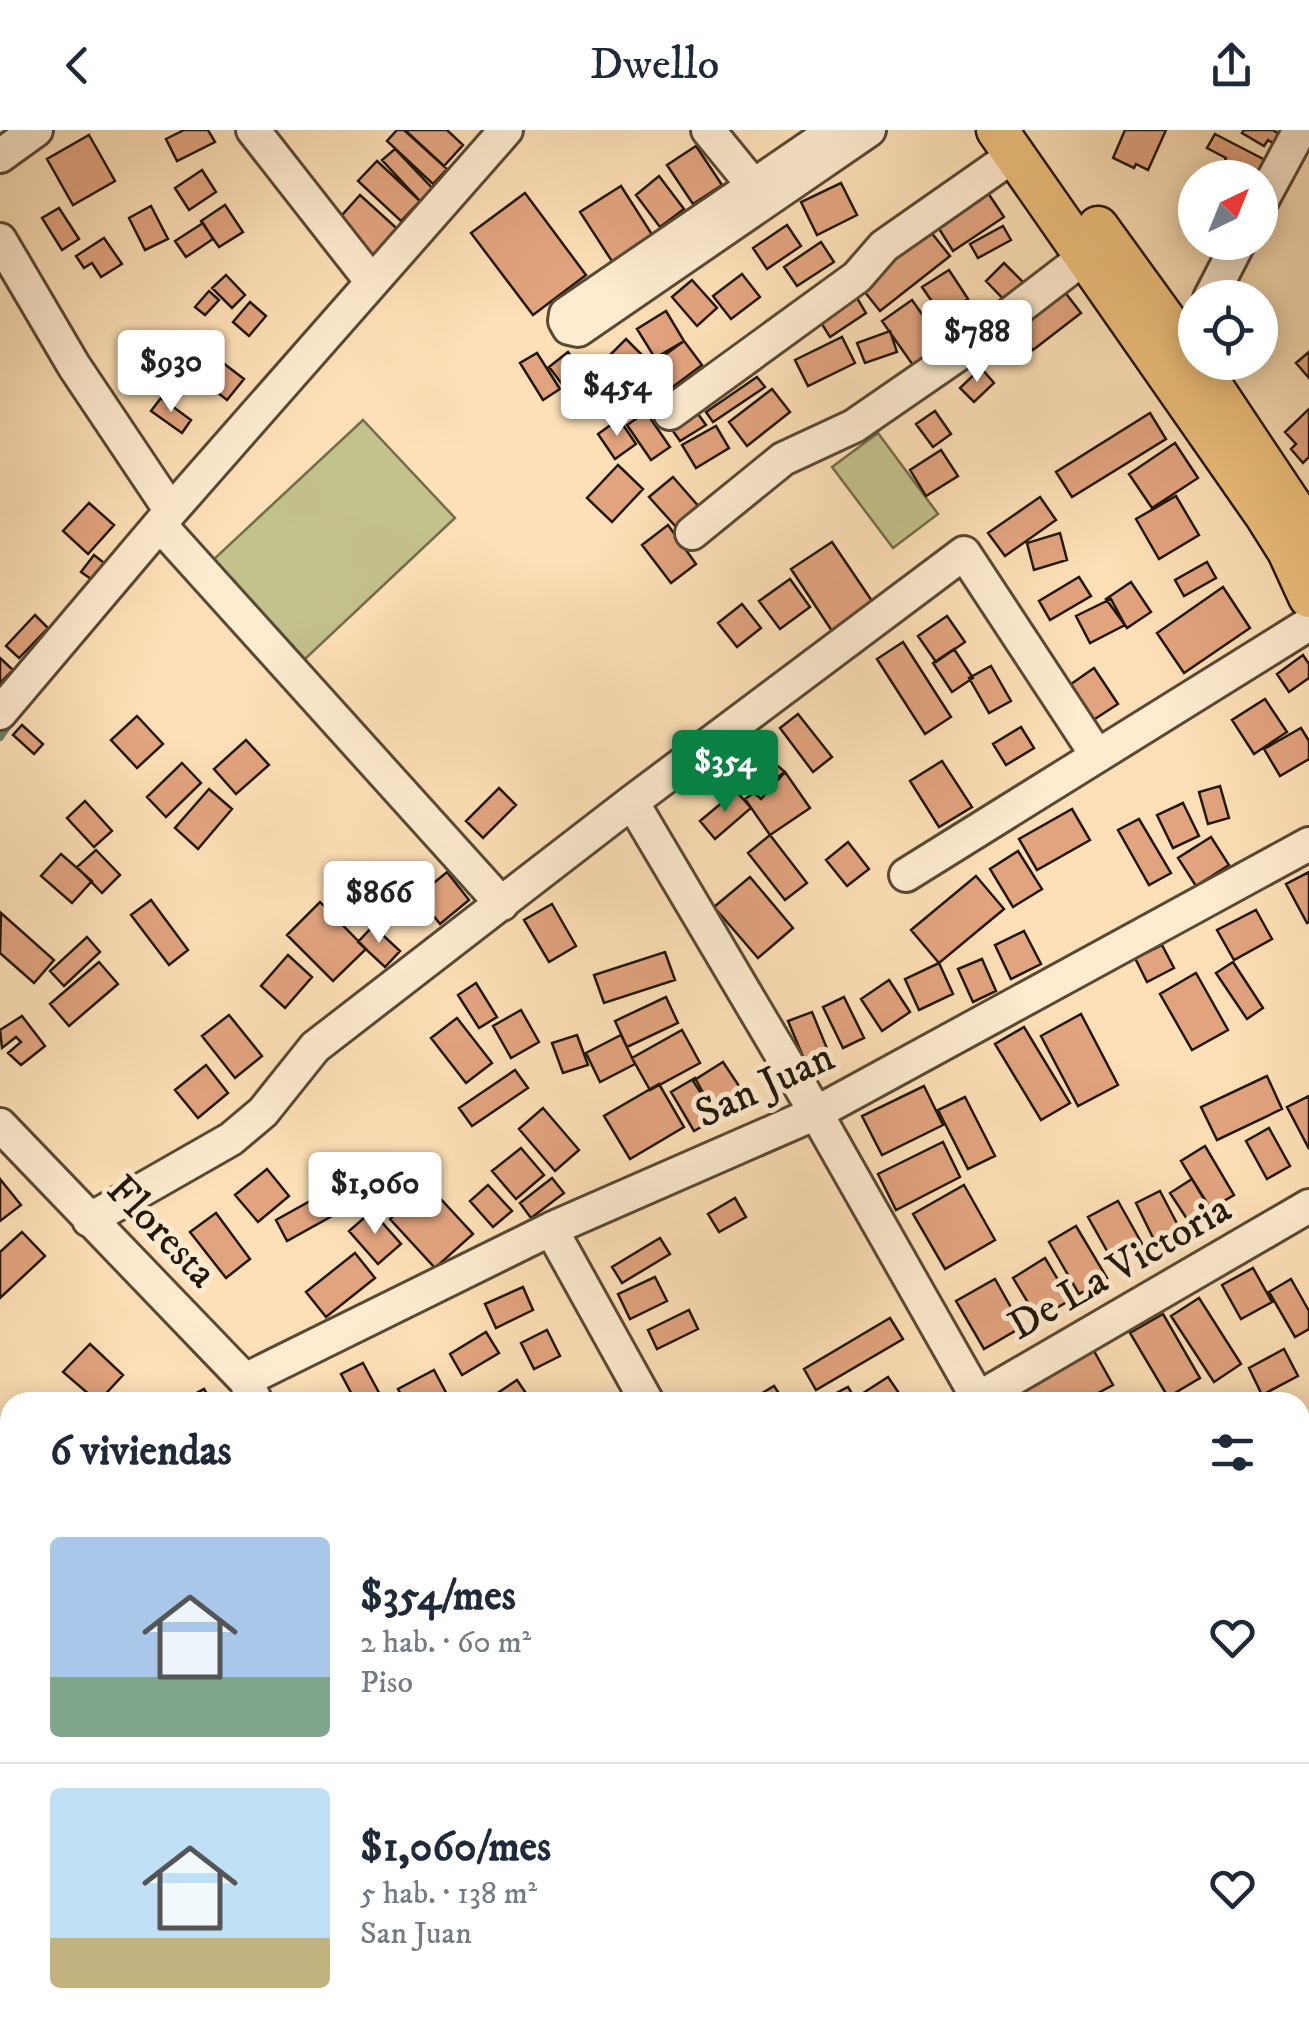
<!DOCTYPE html>
<html lang="es">
<head>
<meta charset="utf-8">
<style>
	:root { --surface:#fff; --page:#f2f2f3; --text:#1f2937; --muted:#747a83; --line:#e0e1e3; --accent:#0b8043 }
	body { margin:0; font-family:"IM FELL DW Pica",serif; background:var(--page); color:var(--text); height:100vh; display:flex; flex-direction:column; font-size:38px; white-space:nowrap }
	* { box-sizing:border-box; margin:0 }
	p { font-size:32px; color:var(--muted) }
	.icon { flex:none; width:55px; height:55px; fill:none; stroke:currentColor; stroke-width:2; stroke-linecap:round; stroke-linejoin:round }
	.map { position:relative; flex:1; overflow:hidden }
	.panel { position:absolute; left:0px; top:1262px; width:1310px; height:642px; display:flex; flex-direction:column; background:var(--surface); border-radius:30px 30px 0 0; box-shadow:0 5px 25px #0003 }
	.panel>* { flex:none }
	.needle { width:65px; rotate:43deg }
	.buttons { position:absolute; left:1178px; top:30px; display:grid; gap:20px }
	.buttons a { display:grid; place-items:center; width:100px; height:100px; border-radius:50%; background:var(--surface); box-shadow:0 5px 25px #0003; font-size:50px }
	.price { position:absolute; translate:-50% -85px; padding:0 22px; border-radius:10px; background:#fff; color:#222; font-size:32px; line-height:65px; filter:drop-shadow(0 2px 5px #0008) }
	.price::after { content:''; position:absolute; left:50%; top:60px; width:30px; height:22px; margin-left:-15px; background:inherit; clip-path:polygon(0 0,100% 0,50% 100%) }
	.price.active { background:var(--accent); color:#fff }
	ul { padding:0; list-style:none }
	li { display:flex; align-items:center; gap:30px; height:250px; padding:0 50px }
	li+li { border-top:2px solid var(--line) }
	li span { display:grid; place-items:center; flex:none; width:280px; height:200px; border-radius:10px; color:#555 }
	li>.icon { margin-inline-start:auto }
	span .icon { width:120px; height:120px; fill:#fffc; stroke-width:1 }
	li b { font-size:42px }
	h2 { display:flex; justify-content:space-between; align-items:center; height:120px; padding:0 50px; font-size:42px }
	header { display:flex; justify-content:space-between; align-items:center; height:130px; padding:0 50px; background:var(--surface); font-size:45px; font-weight:600 }
	.map>svg:first-child { display:block }
	.green { fill:#c3c18c; stroke:#726c4a; stroke-width:2.5 }
	.lines { fill:none; stroke-linecap:round; stroke-linejoin:round }
	.stream { stroke:#6d7b6a; stroke-width:8 }
	.building { fill:#e2a47f; stroke:#211709; stroke-width:2.5 }
	.minor-casing { stroke:#584934; stroke-width:38 }
	.major-casing { stroke:#211709; stroke-width:45 }
	.minor { stroke:#feebd0; stroke-width:32 }
	.major { stroke:#eec07c; stroke-width:40 }
	.labels { text-anchor:middle; dominant-baseline:central; stroke-width:10; stroke-linejoin:round; paint-order:stroke }
	.street-label { font-size:42px; fill:#211709; stroke:#feebd0 }
</style>
</head>
<body>
<header><svg class="icon" aria-label="back" viewBox="0 0 24 24"><path d="M15 5l-7 7 7 7"/></svg>Dwello<svg class="icon" aria-label="share" viewBox="0 0 24 24"><path d="M12 15V3M7 8l5-5 5 5M5 13v7h14v-7"/></svg></header>
<div class="map">
<svg width="1309" height="1903" viewBox="0 0 1309 1903">
	<rect width="100%" height="100%" fill="#fde0b7"/>
	<filter id="stains"><feTurbulence type="fractalNoise" baseFrequency=".002" numOctaves="4"/><feColorMatrix values="0 0 0 0 .2 0 0 0 0 .09 0 0 0 0 .02 0 0 0 .5 -.17"/></filter>
	<radialGradient id="worn" r=".72"><stop offset=".6" stop-color="#630" stop-opacity="0"/><stop offset="1" stop-color="#630" stop-opacity=".3"/></radialGradient>
	<path class="green" d="M 363,290 L 455,388 L 305,529 L 213,430 Z
		M 878,303 L 938,384 L 893,418 L 832,337 Z"/>
	<g class="lines">
		<path class="stream" d="M 0,607 L 11,591"/>
	</g>
	<path class="building" d="M 184,0 L 208,0 L 215,12 L 177,31 L 166,9 Z
		M 397,0 L 404,0 L 447,39 L 433,54 L 387,11 Z
		M 405,0 L 447,0 L 463,15 L 444,36 Z
		M 1125,0 L 1166,0 L 1148,40 L 1136,34 L 1134,38 L 1113,28 Z
		M 1244,0 L 1273,0 L 1279,4 L 1274,14 L 1268,10 L 1264,16 L 1242,3 Z
		M 1215,4 L 1269,32 L 1260,48 L 1217,48 L 1226,28 L 1207,18 Z
		M 89,5 L 115,51 L 73,75 L 47,29 Z
		M 696,16 L 722,55 L 693,74 L 667,35 Z
		M 395,19 L 434,60 L 421,72 L 382,30 Z
		M 377,31 L 420,71 L 401,91 L 358,51 Z
		M 202,40 L 216,62 L 189,80 L 175,58 Z
		M 659,46 L 684,79 L 660,97 L 636,65 Z
		M 841,53 L 857,85 L 817,105 L 801,72 Z
		M 621,56 L 660,117 L 619,142 L 580,82 Z
		M 525,63 L 586,145 L 533,185 L 471,103 Z
		M 988,63 L 1004,87 L 953,121 L 938,97 Z
		M 360,65 L 403,104 L 379,132 L 335,93 Z
		M 225,75 L 243,102 L 219,117 L 201,91 Z
		M 151,76 L 168,109 L 145,120 L 129,88 Z
		M 59,78 L 79,109 L 62,120 L 42,88 Z
		M 203,93 L 213,109 L 186,127 L 175,111 Z
		M 787,95 L 801,116 L 767,139 L 753,118 Z
		M 1003,96 L 1011,110 L 978,128 L 970,114 Z
		M 930,101 L 950,126 L 880,181 L 860,156 Z
		M 104,108 L 122,134 L 101,147 L 92,133 L 84,138 L 76,126 Z
		M 821,112 L 834,132 L 797,156 L 784,137 Z
		M 1004,133 L 1030,159 L 1011,177 L 986,151 Z
		M 949,140 L 968,169 L 942,186 L 922,157 Z
		M 742,144 L 760,167 L 731,189 L 713,166 Z
		M 226,145 L 245,165 L 232,178 L 212,158 Z
		M 692,150 L 717,178 L 697,196 L 672,167 Z
		M 209,161 L 219,170 L 205,185 L 195,177 Z
		M 1064,161 L 1081,183 L 1033,220 L 1016,199 Z
		M 857,168 L 866,183 L 830,207 L 820,191 Z
		M 912,170 L 945,217 L 915,238 L 882,191 Z
		M 250,172 L 266,186 L 249,206 L 233,192 Z
		M 666,181 L 684,211 L 655,228 L 637,199 Z
		M 890,201 L 897,222 L 865,233 L 857,213 Z
		M 842,207 L 855,233 L 808,256 L 795,230 Z
		M 626,209 L 647,230 L 632,245 L 611,224 Z
		M 684,211 L 702,235 L 670,259 L 651,235 Z
		M 568,222 L 604,268 L 584,283 L 549,237 Z
		M 1309,222 L 1309,248 L 1296,233 Z
		M 210,223 L 244,249 L 227,270 L 194,244 Z
		M 537,223 L 560,259 L 543,270 L 520,233 Z
		M 981,238 L 994,253 L 974,272 L 960,258 Z
		M 757,247 L 765,257 L 713,292 L 706,282 Z
		M 772,259 L 790,282 L 747,316 L 729,292 Z
		M 161,268 L 191,290 L 182,303 L 151,281 Z
		M 1309,279 L 1309,327 L 1303,333 L 1291,319 L 1296,314 L 1285,302 Z
		M 935,281 L 951,304 L 933,317 L 916,294 Z
		M 646,282 L 670,317 L 651,330 L 627,295 Z
		M 1150,283 L 1166,309 L 1072,367 L 1056,342 Z
		M 698,284 L 706,295 L 680,311 L 673,301 Z
		M 619,289 L 636,314 L 615,329 L 598,304 Z
		M 716,296 L 729,318 L 696,338 L 682,315 Z
		M 1175,313 L 1198,348 L 1152,378 L 1129,344 Z
		M 941,320 L 958,346 L 926,366 L 910,340 Z
		M 618,335 L 643,359 L 612,392 L 587,368 Z
		M 673,347 L 700,378 L 677,398 L 649,367 Z
		M 1176,366 L 1199,405 L 1159,429 L 1136,389 Z
		M 1040,367 L 1056,390 L 1005,426 L 988,403 Z
		M 89,373 L 114,395 L 88,424 L 63,401 Z
		M 668,395 L 696,434 L 671,453 L 642,415 Z
		M 1060,403 L 1067,430 L 1034,440 L 1027,413 Z
		M 832,412 L 874,474 L 832,501 L 791,439 Z
		M 94,425 L 113,440 L 101,456 L 81,442 Z
		M 1207,432 L 1216,448 L 1184,466 L 1175,450 Z
		M 1079,447 L 1091,466 L 1050,490 L 1039,471 Z
		M 790,449 L 810,477 L 780,499 L 759,471 Z
		M 1131,452 L 1151,482 L 1127,498 L 1106,469 Z
		M 1223,457 L 1250,498 L 1184,543 L 1157,503 Z
		M 1111,469 L 1125,495 L 1090,513 L 1076,486 Z
		M 742,474 L 761,498 L 737,517 L 718,493 Z
		M 35,485 L 48,498 L 19,528 L 6,516 Z
		M 947,486 L 965,512 L 936,532 L 918,506 Z
		M 903,512 L 951,587 L 925,604 L 877,529 Z
		M 954,519 L 973,548 L 952,562 L 933,533 Z
		M 1303,525 L 1309,534 L 1309,548 L 1289,562 L 1277,544 Z
		M 0,528 L 13,540 L 0,553 Z
		M 991,536 L 1011,571 L 989,583 L 969,548 Z
		M 1094,538 L 1118,574 L 1084,596 L 1061,561 Z
		M 1265,569 L 1287,602 L 1254,624 L 1232,590 Z
		M 798,584 L 832,627 L 813,642 L 780,598 Z
		M 137,586 L 163,614 L 137,638 L 111,610 Z
		M 22,595 L 43,614 L 34,624 L 13,605 Z
		M 1021,597 L 1034,618 L 1006,635 L 993,614 Z
		M 1301,598 L 1309,611 L 1309,629 L 1280,646 L 1264,619 Z
		M 246,610 L 269,635 L 236,664 L 214,639 Z
		M 758,619 L 785,642 L 761,669 L 734,645 Z
		M 942,631 L 972,677 L 939,697 L 910,651 Z
		M 182,633 L 201,653 L 166,687 L 147,667 Z
		M 785,642 L 810,678 L 770,705 L 745,669 Z
		M 1220,656 L 1229,688 L 1208,694 L 1199,662 Z
		M 499,658 L 516,675 L 483,708 L 466,691 Z
		M 209,659 L 232,679 L 198,719 L 175,698 Z
		M 736,661 L 751,678 L 715,709 L 700,691 Z
		M 85,671 L 112,701 L 94,717 L 67,688 Z
		M 1183,673 L 1199,706 L 1173,718 L 1157,685 Z
		M 1072,679 L 1090,710 L 1037,740 L 1019,709 Z
		M 1139,689 L 1171,743 L 1149,755 L 1118,700 Z
		M 770,705 L 807,753 L 785,770 L 748,723 Z
		M 1211,707 L 1229,735 L 1196,756 L 1178,728 Z
		M 848,712 L 869,739 L 847,756 L 826,730 Z
		M 96,720 L 120,745 L 102,763 L 77,737 Z
		M 1018,721 L 1042,759 L 1013,777 L 990,739 Z
		M 61,724 L 92,751 L 72,773 L 41,746 Z
		M 447,742 L 469,770 L 440,794 L 418,766 Z
		M 1309,742 L 1309,792 L 1307,793 L 1286,754 Z
		M 976,746 L 1004,779 L 939,833 L 911,800 Z
		M 750,747 L 793,798 L 758,828 L 714,777 Z
		M 151,770 L 188,820 L 169,835 L 131,785 Z
		M 320,772 L 366,819 L 333,851 L 287,805 Z
		M 552,774 L 576,816 L 549,832 L 524,790 Z
		M 1256,780 L 1272,809 L 1234,830 L 1217,800 Z
		M 1,783 L 54,830 L 34,853 L 0,823 Z
		M 373,796 L 400,821 L 385,837 L 358,812 Z
		M 1024,801 L 1041,834 L 1011,849 L 995,815 Z
		M 87,807 L 100,822 L 64,856 L 50,841 Z
		M 1162,815 L 1174,838 L 1147,852 L 1135,828 Z
		M 665,822 L 675,850 L 604,873 L 594,845 Z
		M 288,825 L 312,847 L 285,878 L 261,856 Z
		M 982,829 L 996,861 L 973,872 L 958,839 Z
		M 99,832 L 118,854 L 69,896 L 50,874 Z
		M 1233,832 L 1263,878 L 1247,889 L 1216,843 Z
		M 939,833 L 953,864 L 919,880 L 905,849 Z
		M 1196,843 L 1228,900 L 1192,920 L 1160,864 Z
		M 889,850 L 910,882 L 882,901 L 861,869 Z
		M 476,853 L 497,887 L 479,898 L 458,865 Z
		M 666,867 L 678,893 L 627,917 L 615,891 Z
		M 844,867 L 864,908 L 843,918 L 823,877 Z
		M 521,880 L 539,912 L 511,928 L 493,896 Z
		M 812,882 L 833,933 L 810,943 L 788,891 Z
		M 1081,884 L 1118,955 L 1078,976 L 1041,906 Z
		M 229,885 L 262,926 L 235,948 L 202,906 Z
		M 22,886 L 45,916 L 21,935 L 8,923 L 21,912 L 16,907 L 2,918 L 0,900 Z
		M 457,888 L 492,933 L 466,953 L 431,908 Z
		M 1024,897 L 1070,973 L 1041,990 L 995,914 Z
		M 682,900 L 700,933 L 650,960 L 632,928 Z
		M 577,905 L 588,935 L 563,943 L 552,913 Z
		M 621,905 L 635,934 L 600,952 L 586,923 Z
		M 723,932 L 745,965 L 715,985 L 693,951 Z
		M 206,935 L 228,963 L 198,988 L 175,960 Z
		M 515,940 L 528,958 L 472,996 L 459,978 Z
		M 1267,946 L 1282,979 L 1217,1010 L 1201,977 Z
		M 695,948 L 717,988 L 694,1001 L 671,962 Z
		M 659,954 L 684,997 L 630,1029 L 604,986 Z
		M 924,956 L 943,995 L 882,1025 L 862,986 Z
		M 1309,966 L 1309,1019 L 1287,977 Z
		M 965,967 L 995,1026 L 968,1039 L 938,980 Z
		M 543,978 L 579,1020 L 555,1041 L 519,999 Z
		M 1269,998 L 1290,1036 L 1267,1049 L 1246,1011 Z
		M 943,1012 L 960,1047 L 896,1080 L 878,1044 Z
		M 1205,1016 L 1234,1065 L 1210,1079 L 1181,1031 Z
		M 521,1018 L 544,1045 L 516,1069 L 492,1041 Z
		M 267,1039 L 289,1066 L 258,1092 L 235,1065 Z
		M 552,1048 L 564,1063 L 531,1088 L 520,1073 Z
		M 0,1049 L 21,1075 L 0,1091 Z
		M 1192,1049 L 1211,1079 L 1189,1092 L 1170,1063 Z
		M 427,1054 L 473,1104 L 435,1138 L 390,1089 Z
		M 488,1055 L 512,1081 L 493,1097 L 470,1071 Z
		M 964,1055 L 995,1110 L 945,1139 L 913,1084 Z
		M 1160,1061 L 1183,1105 L 1158,1118 L 1136,1073 Z
		M 321,1065 L 332,1086 L 287,1111 L 276,1090 Z
		M 735,1068 L 746,1087 L 719,1102 L 708,1084 Z
		M 1118,1071 L 1145,1119 L 1115,1135 L 1088,1087 Z
		M 372,1081 L 401,1114 L 378,1134 L 349,1101 Z
		M 216,1083 L 250,1129 L 226,1148 L 190,1102 Z
		M 1076,1096 L 1107,1148 L 1079,1164 L 1049,1112 Z
		M 22,1102 L 45,1126 L 0,1168 L 0,1122 Z
		M 660,1108 L 670,1124 L 622,1153 L 612,1137 Z
		M 355,1123 L 375,1148 L 326,1187 L 306,1162 Z
		M 1045,1128 L 1070,1170 L 1038,1189 L 1013,1148 Z
		M 1253,1138 L 1272,1172 L 1241,1189 L 1222,1155 Z
		M 655,1147 L 667,1171 L 630,1189 L 618,1164 Z
		M 995,1149 L 1022,1197 L 984,1219 L 956,1171 Z
		M 1291,1149 L 1309,1181 L 1309,1199 L 1295,1207 L 1269,1162 Z
		M 523,1157 L 533,1180 L 496,1198 L 485,1174 Z
		M 1199,1168 L 1241,1234 L 1214,1252 L 1171,1186 Z
		M 689,1180 L 698,1199 L 657,1219 L 648,1200 Z
		M 1163,1184 L 1200,1248 L 1168,1267 L 1130,1203 Z
		M 890,1188 L 903,1209 L 816,1260 L 804,1239 Z
		M 547,1200 L 560,1226 L 534,1239 L 521,1213 Z
		M 486,1202 L 499,1223 L 462,1245 L 450,1224 Z
		M 90,1214 L 123,1245 L 98,1272 L 63,1242 Z
		M 1284,1219 L 1298,1246 L 1262,1265 L 1249,1238 Z
		M 1094,1221 L 1113,1255 L 1081,1272 L 1029,1272 L 1023,1261 Z
		M 363,1233 L 384,1272 L 356,1272 L 341,1244 Z
		M 434,1240 L 451,1272 L 405,1272 L 398,1259 Z
		M 888,1247 L 905,1272 L 865,1272 L 860,1265 Z
		M 517,1250 L 532,1272 L 484,1272 Z
		M 774,1256 L 785,1272 L 747,1272 Z
		M 848,1257 L 857,1272 L 819,1272 Z
		M 204,1259 L 212,1272 L 180,1272 Z
		M 10,1327 L 10,1355 L 0,1346 L 0,1338 Z
		M 1309,1412 L 1309,1449 L 1300,1435 L 1300,1418 Z
		M 5,1442 L 10,1447 L 10,1497 L 4,1502 L 0,1498 L 0,1447 Z
		M 0,1518 L 10,1528 L 10,1539 L 0,1549 Z
		M 324,1895 L 388,1895 L 393,1903 L 316,1903 L 315,1901 Z"/>
	<g class="lines">
		<g class="minor-casing">
			<path id="minor" d="M 253,0 L 372,152
				M 708,0 L 753,55
				M 835,0 L 566,184 L 565,191 L 569,198 L 578,200 L 869,0
				M 0,26 L 36,0
				M 1260,74 L 1300,0
				M 0,110 L 74,236 L 171,381
				M 1210,168 L 1239,112
				M 670,283 L 857,147 L 884,116 L 1014,25
				M 160,395 L 502,774
				M 692,403 L 783,329 L 854,296 L 957,225 L 1103,113
				M 0,583 L 171,381 L 506,0
				M 632,672 L 816,983 L 980,1272
				M 906,745 L 1309,494
				M 0,995 L 245,1250 L 256,1272
				M 89,1090 L 231,1009 L 263,982 L 315,917 L 632,672 L 964,423 L 1096,624
				M 551,1099 L 647,1272
				M 245,1250 L 551,1099 L 816,983 L 1309,714
				M 972,1272 L 1309,1076
				M 1300,1390 L 1309,1384
				M 0,1587 L 10,1581
				M 640,1895 L 645,1903
				M 54,1903 L 74,1895"/>
		</g>
		<g class="major-casing">
			<path id="major" d="M 997,0 L 1266,386 L 1288,421 L 1309,467
				M 1098,97 L 1195,231
				M 1196,232 L 1309,402"/>
		</g>
		<use href="#minor" class="minor"/>
		<use href="#major" class="major"/>
	</g>
	<g class="labels">
		<g class="street-label">
			<text transform="translate(765 956) rotate(-25)">San Juan</text>
			<text transform="translate(161 1102) rotate(46)">Floresta</text>
			<text transform="translate(1120 1138) rotate(-30)">De La Victoria</text>
		</g>
	</g>
	<rect width="100%" height="100%" filter="url(#stains)"/>
	<rect width="100%" height="100%" fill="url(#worn)"/>
</svg>
<div class="buttons">
<a><svg class="needle" viewBox="-14 -14 28 28"><path d="M0-13l5 13h-10z" fill="#e53935"/><path d="M0 13l5-13h-10z" fill="#747a83"/></svg></a>
<a><svg class="icon" aria-label="locate" viewBox="0 0 24 24"><circle cx="12" cy="12" r="6"/><path d="M12 2v4M12 18v4M2 12h4M18 12h4"/></svg></a>
</div>
<b class="price" style="left:977px;top:255px">$788</b>
<b class="price" style="left:171px;top:285px">$930</b>
<b class="price" style="left:617px;top:309px">$454</b>
<b class="price active" style="left:725px;top:685px">$354</b>
<b class="price" style="left:379px;top:816px">$866</b>
<b class="price" style="left:375px;top:1107px">$1,060</b>
<section class="panel">
<h2>6 viviendas<svg class="icon" aria-label="filters" viewBox="0 0 24 24"><path d="M4 7h16M4 17h16"/><circle cx="9" cy="7" r="2"/><circle cx="15" cy="17" r="2"/></svg></h2>
<ul>
<li><span style="background:linear-gradient(#a9c7e8 70%,#7fa58c 0)"><svg class="icon" aria-label="home" viewBox="0 0 24 24"><path d="M3 11l9-7 9 7M6 9v11h12V9"/></svg></span><div><b>$354/mes</b><p>2 hab. · 60 m²</p><p>Piso</p></div><svg class="icon" aria-label="heart" viewBox="0 0 24 24"><path d="M12 20l-8-8c-3-5 5-10 8-4 3-6 11-1 8 4z"/></svg></li>
<li><span style="background:linear-gradient(#bfe0f5 75%,#c2b280 0)"><svg class="icon" aria-label="home" viewBox="0 0 24 24"><path d="M3 11l9-7 9 7M6 9v11h12V9"/></svg></span><div><b>$1,060/mes</b><p>5 hab. · 138 m²</p><p>San Juan</p></div><svg class="icon" aria-label="heart" viewBox="0 0 24 24"><path d="M12 20l-8-8c-3-5 5-10 8-4 3-6 11-1 8 4z"/></svg></li>
</ul>
</section>
</div>
</body>
</html>
